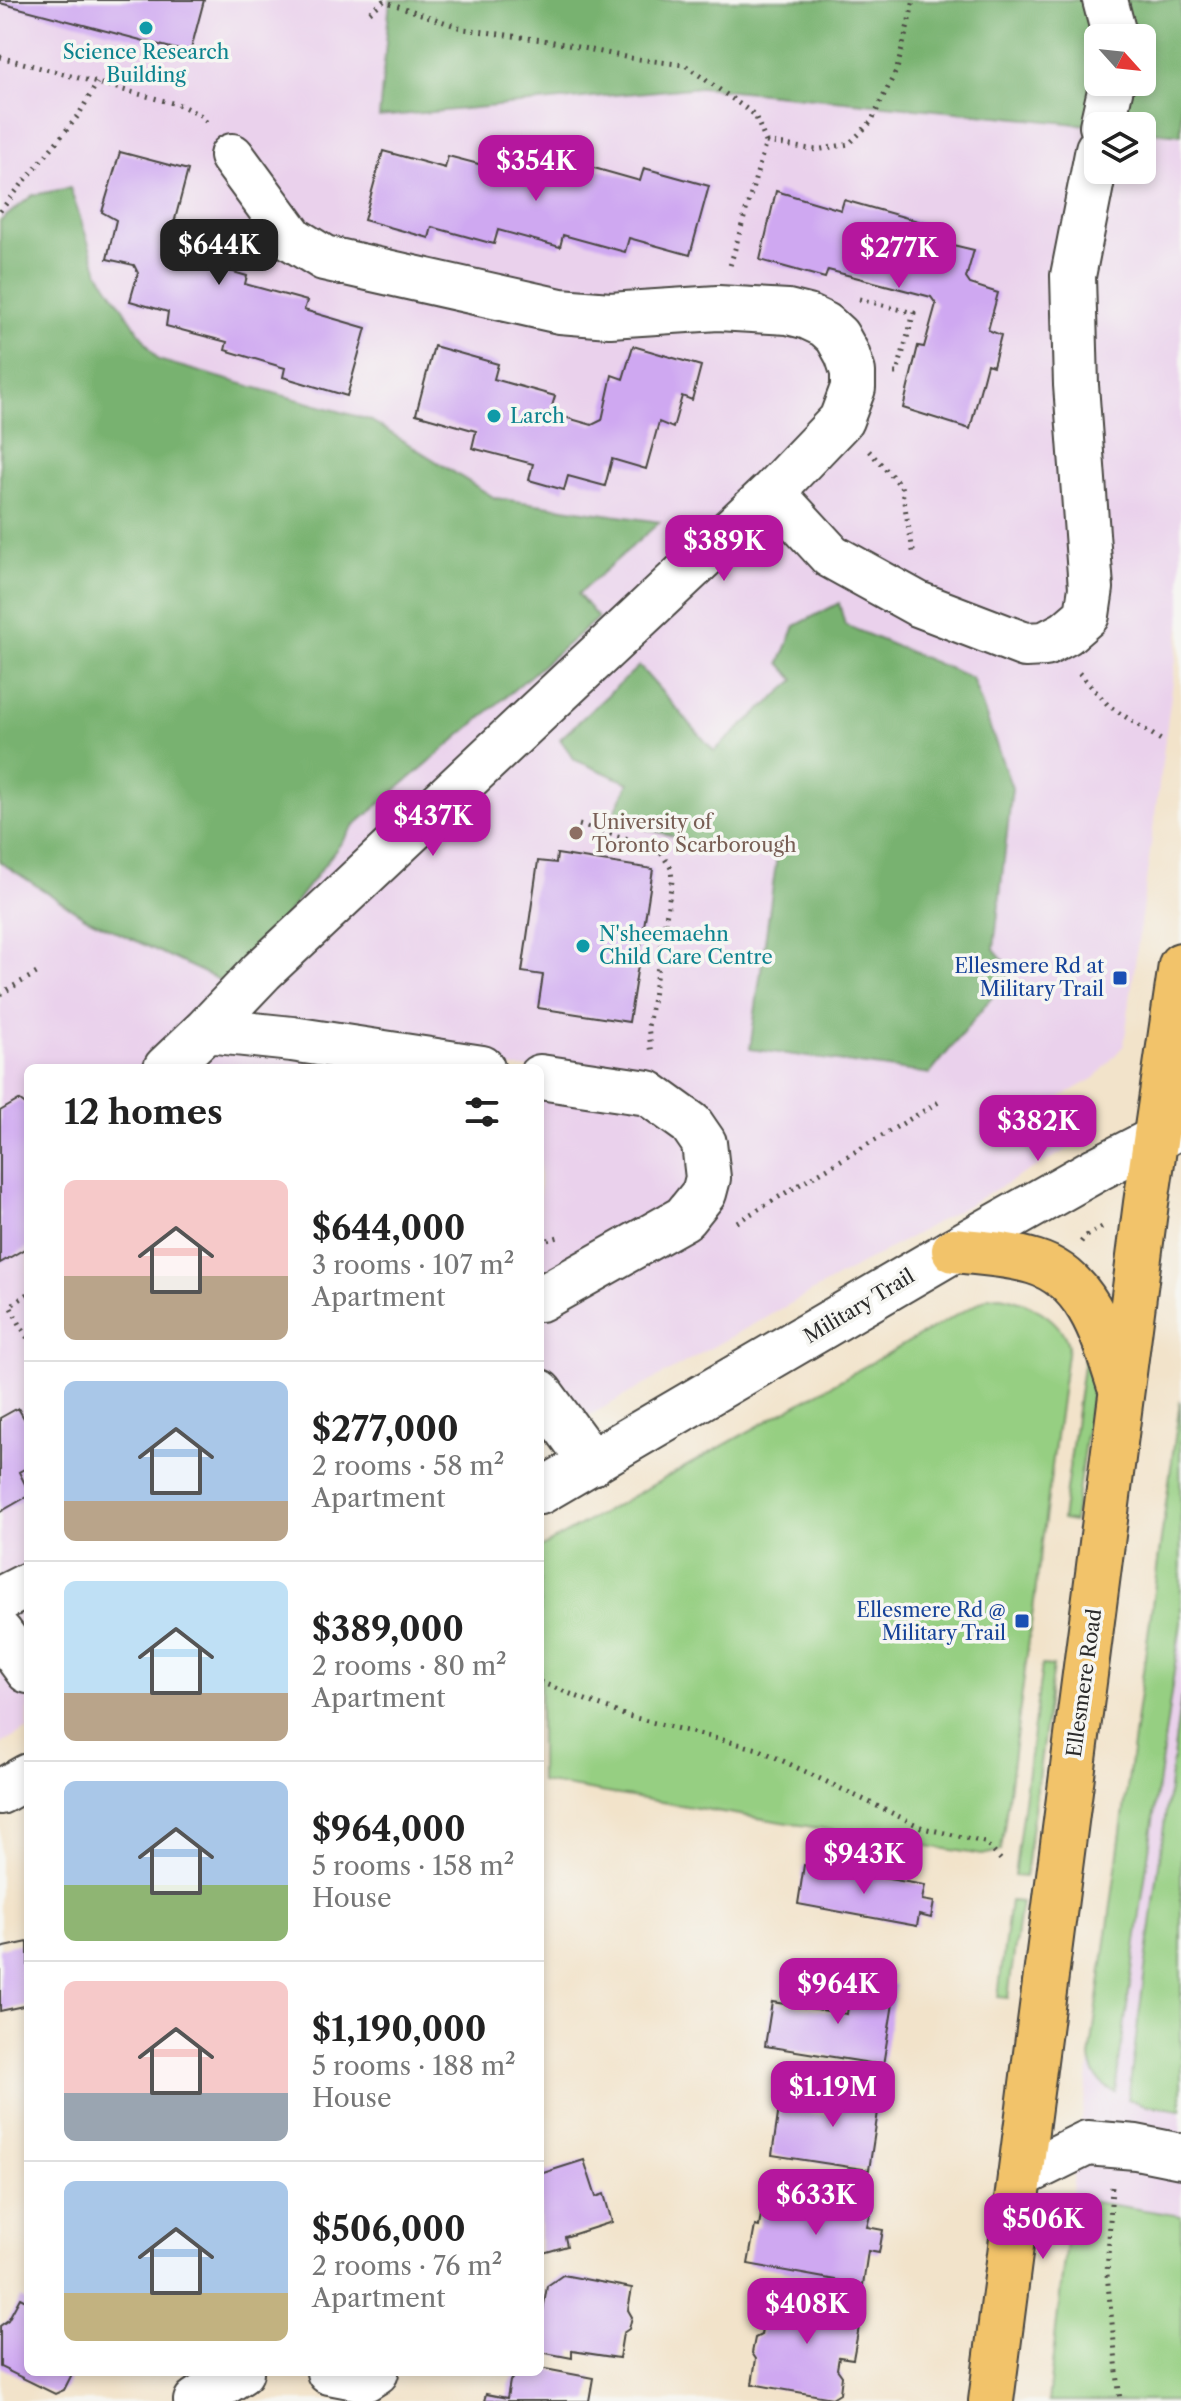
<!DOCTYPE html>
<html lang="en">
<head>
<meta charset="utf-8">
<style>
	:root { --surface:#fff; --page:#f6f6f6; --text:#222; --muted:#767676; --line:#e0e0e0; --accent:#b5179e }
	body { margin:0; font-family:"Libre Caslon Text",serif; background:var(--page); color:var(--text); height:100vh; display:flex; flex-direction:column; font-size:30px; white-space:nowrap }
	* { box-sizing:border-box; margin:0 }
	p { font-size:26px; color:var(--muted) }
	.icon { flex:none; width:44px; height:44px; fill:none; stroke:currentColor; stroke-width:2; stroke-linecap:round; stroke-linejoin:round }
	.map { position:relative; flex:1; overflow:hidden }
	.sheet { position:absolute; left:24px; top:1064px; width:520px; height:1312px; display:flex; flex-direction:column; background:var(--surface); border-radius:12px; box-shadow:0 4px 12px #0003 }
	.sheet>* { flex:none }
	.needle { width:52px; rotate:117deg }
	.buttons { position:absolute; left:1084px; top:24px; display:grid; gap:16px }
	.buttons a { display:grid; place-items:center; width:72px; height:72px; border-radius:12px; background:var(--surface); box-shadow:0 4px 12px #0003; font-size:40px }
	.price { position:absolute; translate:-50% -68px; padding:0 18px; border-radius:16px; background:var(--accent); color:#fff; font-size:26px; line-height:52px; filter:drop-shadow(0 2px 4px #0008) }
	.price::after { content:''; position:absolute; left:50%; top:48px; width:24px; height:18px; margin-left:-12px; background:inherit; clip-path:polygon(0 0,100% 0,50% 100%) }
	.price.selected { background:#222; color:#fff }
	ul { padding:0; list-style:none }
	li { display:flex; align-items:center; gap:24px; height:200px; padding:0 40px }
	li+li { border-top:2px solid var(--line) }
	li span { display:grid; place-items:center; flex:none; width:224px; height:160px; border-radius:12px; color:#555 }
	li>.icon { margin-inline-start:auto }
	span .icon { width:96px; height:96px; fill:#fffc; stroke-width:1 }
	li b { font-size:34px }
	h2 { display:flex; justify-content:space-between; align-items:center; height:96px; padding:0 40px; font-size:34px }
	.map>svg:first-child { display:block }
	.built { fill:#ead1ec; fill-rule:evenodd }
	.green { fill:#96cf82; stroke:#607d56; stroke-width:2 }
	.forest { fill:#78b270; stroke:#526e4e; stroke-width:2; fill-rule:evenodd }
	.building { fill:#cfa8f1 }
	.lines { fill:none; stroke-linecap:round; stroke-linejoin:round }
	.minor-casing { stroke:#494743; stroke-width:48 }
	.major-casing { stroke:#494743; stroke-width:48 }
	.path { stroke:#494743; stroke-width:5; stroke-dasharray:2 6; stroke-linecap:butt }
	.minor { stroke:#fff; stroke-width:44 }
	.major { stroke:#f2c36a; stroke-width:44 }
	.culture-dot { fill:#0f9aa8; stroke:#f6f6f2; stroke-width:3 }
	.education-dot { fill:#8d6e63; stroke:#f6f6f2; stroke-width:3 }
	.transit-dot { fill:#1a4fb4; stroke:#f6f6f2; stroke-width:3 }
	.labels { text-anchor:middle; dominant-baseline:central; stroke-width:7; stroke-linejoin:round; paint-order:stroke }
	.culture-label { font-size:20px; fill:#0d838f; stroke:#f6f6f2; text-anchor:start }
	.education-label { font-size:20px; fill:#785e54; stroke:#f6f6f2; text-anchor:start }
	.transit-label { font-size:20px; fill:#164399; stroke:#f6f6f2; text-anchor:end }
	.street-label { font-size:20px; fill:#2b2b2b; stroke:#f6f6f2 }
</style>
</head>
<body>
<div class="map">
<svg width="1181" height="2401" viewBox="0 0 1181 2401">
	<rect width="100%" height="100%" fill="#f6f6f2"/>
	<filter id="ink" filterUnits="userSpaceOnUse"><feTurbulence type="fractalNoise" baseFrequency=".0125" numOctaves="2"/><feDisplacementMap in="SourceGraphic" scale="16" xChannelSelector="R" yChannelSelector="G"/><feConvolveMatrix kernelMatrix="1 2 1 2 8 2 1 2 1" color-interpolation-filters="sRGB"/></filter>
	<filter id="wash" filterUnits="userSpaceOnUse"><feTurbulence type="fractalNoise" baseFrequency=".006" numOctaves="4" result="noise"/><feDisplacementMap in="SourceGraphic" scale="32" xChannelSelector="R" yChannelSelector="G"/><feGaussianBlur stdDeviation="1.8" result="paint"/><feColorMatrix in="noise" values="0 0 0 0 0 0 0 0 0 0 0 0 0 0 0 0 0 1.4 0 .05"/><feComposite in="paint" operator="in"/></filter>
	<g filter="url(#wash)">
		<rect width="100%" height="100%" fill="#f2e3ca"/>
		<path class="built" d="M 0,0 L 1181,0 L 1181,621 L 1124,1045 L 1095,1078 L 1059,1098 L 1079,1143 L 540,1443 L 540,1068 L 28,1068 L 28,1729 L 0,1745 ZM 1098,38 L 1142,38 L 1142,82 L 1098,82 ZM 1098,126 L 1142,126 L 1142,170 L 1098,170 Z
			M 1181,1397 L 1181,2401 L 1048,2401 L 1071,2198 Z"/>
		<path class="green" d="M 1000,1296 C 1026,1300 1062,1318 1068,1346 L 1001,1851 L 982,1855 L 540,1782 L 540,1548 L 989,1297 Z
			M 1084,1358 L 1096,1360 L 1074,1522 L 1062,1520 Z
			M 1180,1401 L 1181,1622 L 1115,2092 C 1099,2084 1093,2076 1090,2058 Z
			M 1042,1665 L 1053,1666 L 1025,1877 L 1014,1876 Z
			M 1181,1697 L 1181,2110 L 1142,2104 L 1128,2099 Z
			M 1010,1901 L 1021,1902 L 1008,1998 L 998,1997 Z
			M 1071,2198 L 1181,2216 L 1181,2401 L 1048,2401 Z"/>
		<path class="forest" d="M 390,0 L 1181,0 L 1181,135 L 1142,131 L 1142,126 L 1098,126 L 701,87 L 379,117 ZM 1098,38 L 1142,38 L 1142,82 L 1098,82 Z
			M 70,188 L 98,271 L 158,360 L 370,420 L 495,498 L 660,522 L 578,594 L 598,618 L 354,826 L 232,986 L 85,917 L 0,862 L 0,221 L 33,195 Z
			M 839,603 L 845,625 L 972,678 L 1012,788 L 994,949 L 1013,971 L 930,1074 L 750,1049 L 777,856 L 691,841 L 611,819 L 629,783 L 575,760 L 560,739 L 639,666 L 714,751 L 795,680 L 780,663 L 795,626 Z"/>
		<g id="blocks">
			<path class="building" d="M 0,0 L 204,0 L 190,53 L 0,3 Z
				M 383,151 L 445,168 L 448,156 L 509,172 L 512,159 L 576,176 L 580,164 L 640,181 L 644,168 L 709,186 L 690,255 L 629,238 L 625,252 L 563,235 L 560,247 L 498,230 L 494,244 L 432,227 L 429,238 L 364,220 Z
				M 120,152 L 188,170 L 168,246 L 172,254 L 247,276 L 245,284 L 307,301 L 304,310 L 366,328 L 347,396 L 283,377 L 285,368 L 225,350 L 227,342 L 166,326 L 168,312 L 130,301 L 138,273 L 134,265 L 107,259 L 116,220 L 102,212 Z
				M 776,191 L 841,210 L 844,200 L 939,227 L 936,241 L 974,250 L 966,278 L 970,284 L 998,293 L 988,330 L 1001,335 L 993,366 L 987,364 L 970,429 L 903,408 L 918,346 L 924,347 L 936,304 L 931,297 L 828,270 L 825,278 L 760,260 Z
				M 434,346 L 498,364 L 494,379 L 555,396 L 550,413 L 592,425 L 602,420 L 612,375 L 623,379 L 633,346 L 701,366 L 692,400 L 682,396 L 673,428 L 659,422 L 646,469 L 612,459 L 605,486 L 568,476 L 564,490 L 529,480 L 533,464 L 472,448 L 476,431 L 416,414 Z
				M 557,854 L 653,869 L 629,1022 L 538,1008 L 543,975 L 522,972 L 538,861 L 556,863 Z
				M 19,1100 L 28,1107 L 28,1247 L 0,1263 L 0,1111 Z
				M 18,1408 L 28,1425 L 28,1467 L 19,1472 L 28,1490 L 28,1496 L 0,1512 L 0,1418 Z
				M 804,1865 L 925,1885 L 922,1900 L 934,1902 L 931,1918 L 919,1915 L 917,1926 L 798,1904 Z
				M 28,1942 L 28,2005 L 0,2011 L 0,1948 Z
				M 852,1978 L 896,1985 L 883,2065 L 765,2046 L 772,2002 L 847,2014 Z
				M 839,2080 L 882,2086 L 869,2170 L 772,2155 L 779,2108 L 833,2116 Z
				M 584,2160 L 596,2197 L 604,2194 L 612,2222 L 565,2237 L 567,2246 L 540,2254 L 540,2174 Z
				M 782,2188 L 865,2203 L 871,2211 L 867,2227 L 883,2230 L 879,2253 L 868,2251 L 863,2285 L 748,2264 L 755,2226 L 759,2227 L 762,2208 L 778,2211 Z
				M 563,2275 L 632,2288 L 628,2310 L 632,2317 L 629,2329 L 623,2333 L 619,2358 L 572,2351 L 572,2358 L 540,2352 L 540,2310 L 543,2311 L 547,2286 Z
				M 824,2293 L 864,2300 L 853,2359 L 839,2357 L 837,2369 L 842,2376 L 840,2393 L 832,2398 L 752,2384 L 756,2359 L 752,2353 L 755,2338 L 761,2335 L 766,2302 L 821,2312 Z
				M 20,2298 L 28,2302 L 28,2372 L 69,2372 L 71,2376 L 64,2390 L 55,2394 L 0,2367 L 0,2326 L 8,2320 Z
				M 540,2368 L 593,2378 L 589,2401 L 484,2401 L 486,2394 L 507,2398 L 510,2381 L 518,2372 L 540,2372 Z"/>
		</g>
	</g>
	<g filter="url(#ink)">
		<use href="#blocks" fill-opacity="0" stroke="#494743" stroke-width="2"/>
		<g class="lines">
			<g class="minor-casing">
				<path id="minor" d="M 1105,0 L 1115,38
					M 1102,126 L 1112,82
					M 772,492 L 831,556 L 918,604 L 1025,645 L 1045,644 L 1066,633 L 1087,615 L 1091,588 L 1076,385 L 1073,276 L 1098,149
					M 206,1030 L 262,971 L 772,492 L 841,420 L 853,388 L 853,372 L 847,354 L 837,336 L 825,325 L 808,317 L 788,312 L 718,308 L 610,315 L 560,311 L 324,258 L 293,239 L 232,156
					M 166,1068 L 206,1030 L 292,1039 L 482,1068
					M 540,1077 L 648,1093 L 691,1124 L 704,1143 L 708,1178 L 704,1193 L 684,1218 L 540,1299
					M 540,1392 L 592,1463
					M 540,1492 L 954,1250 L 1097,1169 L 1181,1126
					M 0,1599 L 28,1585
					M 0,1633 L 28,1671
					M 0,1792 L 28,1776
					M 1020,2176 L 1087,2143 L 1136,2147 L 1181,2156
					M 329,2372 L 365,2379 L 376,2372
					M 196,2401 L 241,2372"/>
			</g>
			<g class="major-casing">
				<path id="major" d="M 954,1250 C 980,1253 1009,1254 1034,1262 C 1088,1278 1104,1337 1119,1384
					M 991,2401 L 1146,1203 L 1181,965"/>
			</g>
			<path class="path" d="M 370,12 L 384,1 L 464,29 L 549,41 L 630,58 L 685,65 L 755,115 L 766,142 L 730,266
				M 0,57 L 180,105 L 202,116 L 209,126
				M 766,142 L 816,150 L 849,144 L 871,122 L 897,69 L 914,0
				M 0,211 L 78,116 L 97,83
				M 859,299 L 914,313 L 897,373 L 894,373
				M 869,451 L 901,486 L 914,556
				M 1079,673 L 1109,706 L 1161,740
				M 579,825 L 657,847 L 671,868 L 672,881 L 648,1027 L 652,1054
				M 0,994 L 40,971
				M 737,1222 L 942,1100
				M 540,1242 L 562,1236
				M 1081,1242 L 1086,1236 L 1102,1227
				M 28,1294 L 10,1306 L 28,1339
				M 540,1682 L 624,1715 L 758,1749 L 923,1828 L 984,1842 L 1004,1863
				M 1112,2187 L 1107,2274 L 1120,2401"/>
			<use href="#minor" class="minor"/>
			<use href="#major" class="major"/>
		</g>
	</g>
	<g class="culture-dot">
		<circle cx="146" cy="28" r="8"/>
		<circle cx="494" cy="416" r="8"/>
		<circle cx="583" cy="946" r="8"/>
	</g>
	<circle class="education-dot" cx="576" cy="833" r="8"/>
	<g class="transit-dot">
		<rect x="1112" y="970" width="16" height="16" rx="4"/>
		<rect x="1014" y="1613" width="16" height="16" rx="4"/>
	</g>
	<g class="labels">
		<g class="culture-label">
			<text x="146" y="52" text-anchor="middle">Science Research<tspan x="146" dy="23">Building</tspan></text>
			<text x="510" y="416">Larch</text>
			<text x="599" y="934">N'sheemaehn<tspan x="599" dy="23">Child Care Centre</tspan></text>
		</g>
		<g class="education-label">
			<text x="592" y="822">University of<tspan x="592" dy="23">Toronto Scarborough</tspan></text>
		</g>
		<g class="transit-label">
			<text x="1104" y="966">Ellesmere Rd at<tspan x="1104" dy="23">Military Trail</tspan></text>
			<text x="1006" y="1610">Ellesmere Rd @<tspan x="1006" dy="23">Military Trail</tspan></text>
		</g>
		<g class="street-label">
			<text transform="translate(859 1306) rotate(-31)">Military Trail</text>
			<text transform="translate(1084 1683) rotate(-82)">Ellesmere Road</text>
		</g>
	</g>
</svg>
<div class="buttons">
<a><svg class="needle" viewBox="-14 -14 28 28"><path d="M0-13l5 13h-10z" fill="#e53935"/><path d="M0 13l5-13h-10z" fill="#767676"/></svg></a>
<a><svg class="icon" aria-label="layers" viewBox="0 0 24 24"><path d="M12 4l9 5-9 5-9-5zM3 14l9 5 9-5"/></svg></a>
</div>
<b class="price" style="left:536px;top:203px">$354K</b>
<b class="price selected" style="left:219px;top:287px">$644K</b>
<b class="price" style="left:899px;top:290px">$277K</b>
<b class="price" style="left:724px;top:583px">$389K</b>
<b class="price" style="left:433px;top:858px">$437K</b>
<b class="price" style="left:1038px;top:1163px">$382K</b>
<b class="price" style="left:864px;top:1896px">$943K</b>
<b class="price" style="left:838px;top:2026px">$964K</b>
<b class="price" style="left:833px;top:2129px">$1.19M</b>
<b class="price" style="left:816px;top:2237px">$633K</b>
<b class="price" style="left:1043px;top:2261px">$506K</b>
<b class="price" style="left:807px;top:2346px">$408K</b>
<section class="sheet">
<h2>12 homes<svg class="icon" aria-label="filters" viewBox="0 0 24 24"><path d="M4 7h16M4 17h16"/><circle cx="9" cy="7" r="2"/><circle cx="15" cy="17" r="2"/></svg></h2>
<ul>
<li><span style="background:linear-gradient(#f6c9c9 60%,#b9a48a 0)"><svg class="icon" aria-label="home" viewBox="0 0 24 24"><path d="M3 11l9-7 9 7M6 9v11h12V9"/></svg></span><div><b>$644,000</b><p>3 rooms · 107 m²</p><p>Apartment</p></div></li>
<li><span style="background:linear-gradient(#a9c7e8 75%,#b9a48a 0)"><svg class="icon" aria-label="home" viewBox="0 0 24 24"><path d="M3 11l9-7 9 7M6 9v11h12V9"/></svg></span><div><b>$277,000</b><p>2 rooms · 58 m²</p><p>Apartment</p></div></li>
<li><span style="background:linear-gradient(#bfe0f5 70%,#b9a48a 0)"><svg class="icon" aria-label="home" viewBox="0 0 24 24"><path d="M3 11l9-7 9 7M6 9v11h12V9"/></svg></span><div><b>$389,000</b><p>2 rooms · 80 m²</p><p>Apartment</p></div></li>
<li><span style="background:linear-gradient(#a9c7e8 65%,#8fb573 0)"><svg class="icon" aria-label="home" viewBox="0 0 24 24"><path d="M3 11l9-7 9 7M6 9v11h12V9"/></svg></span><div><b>$964,000</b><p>5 rooms · 158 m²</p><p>House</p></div></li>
<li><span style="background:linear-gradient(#f6c9c9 70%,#9aa5b1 0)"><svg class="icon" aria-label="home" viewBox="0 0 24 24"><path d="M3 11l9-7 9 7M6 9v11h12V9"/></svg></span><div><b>$1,190,000</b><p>5 rooms · 188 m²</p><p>House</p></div></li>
<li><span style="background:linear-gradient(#a9c7e8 70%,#c2b280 0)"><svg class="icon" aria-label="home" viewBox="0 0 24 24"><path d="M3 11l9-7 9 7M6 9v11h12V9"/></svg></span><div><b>$506,000</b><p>2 rooms · 76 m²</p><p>Apartment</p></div></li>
</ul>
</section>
</div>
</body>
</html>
